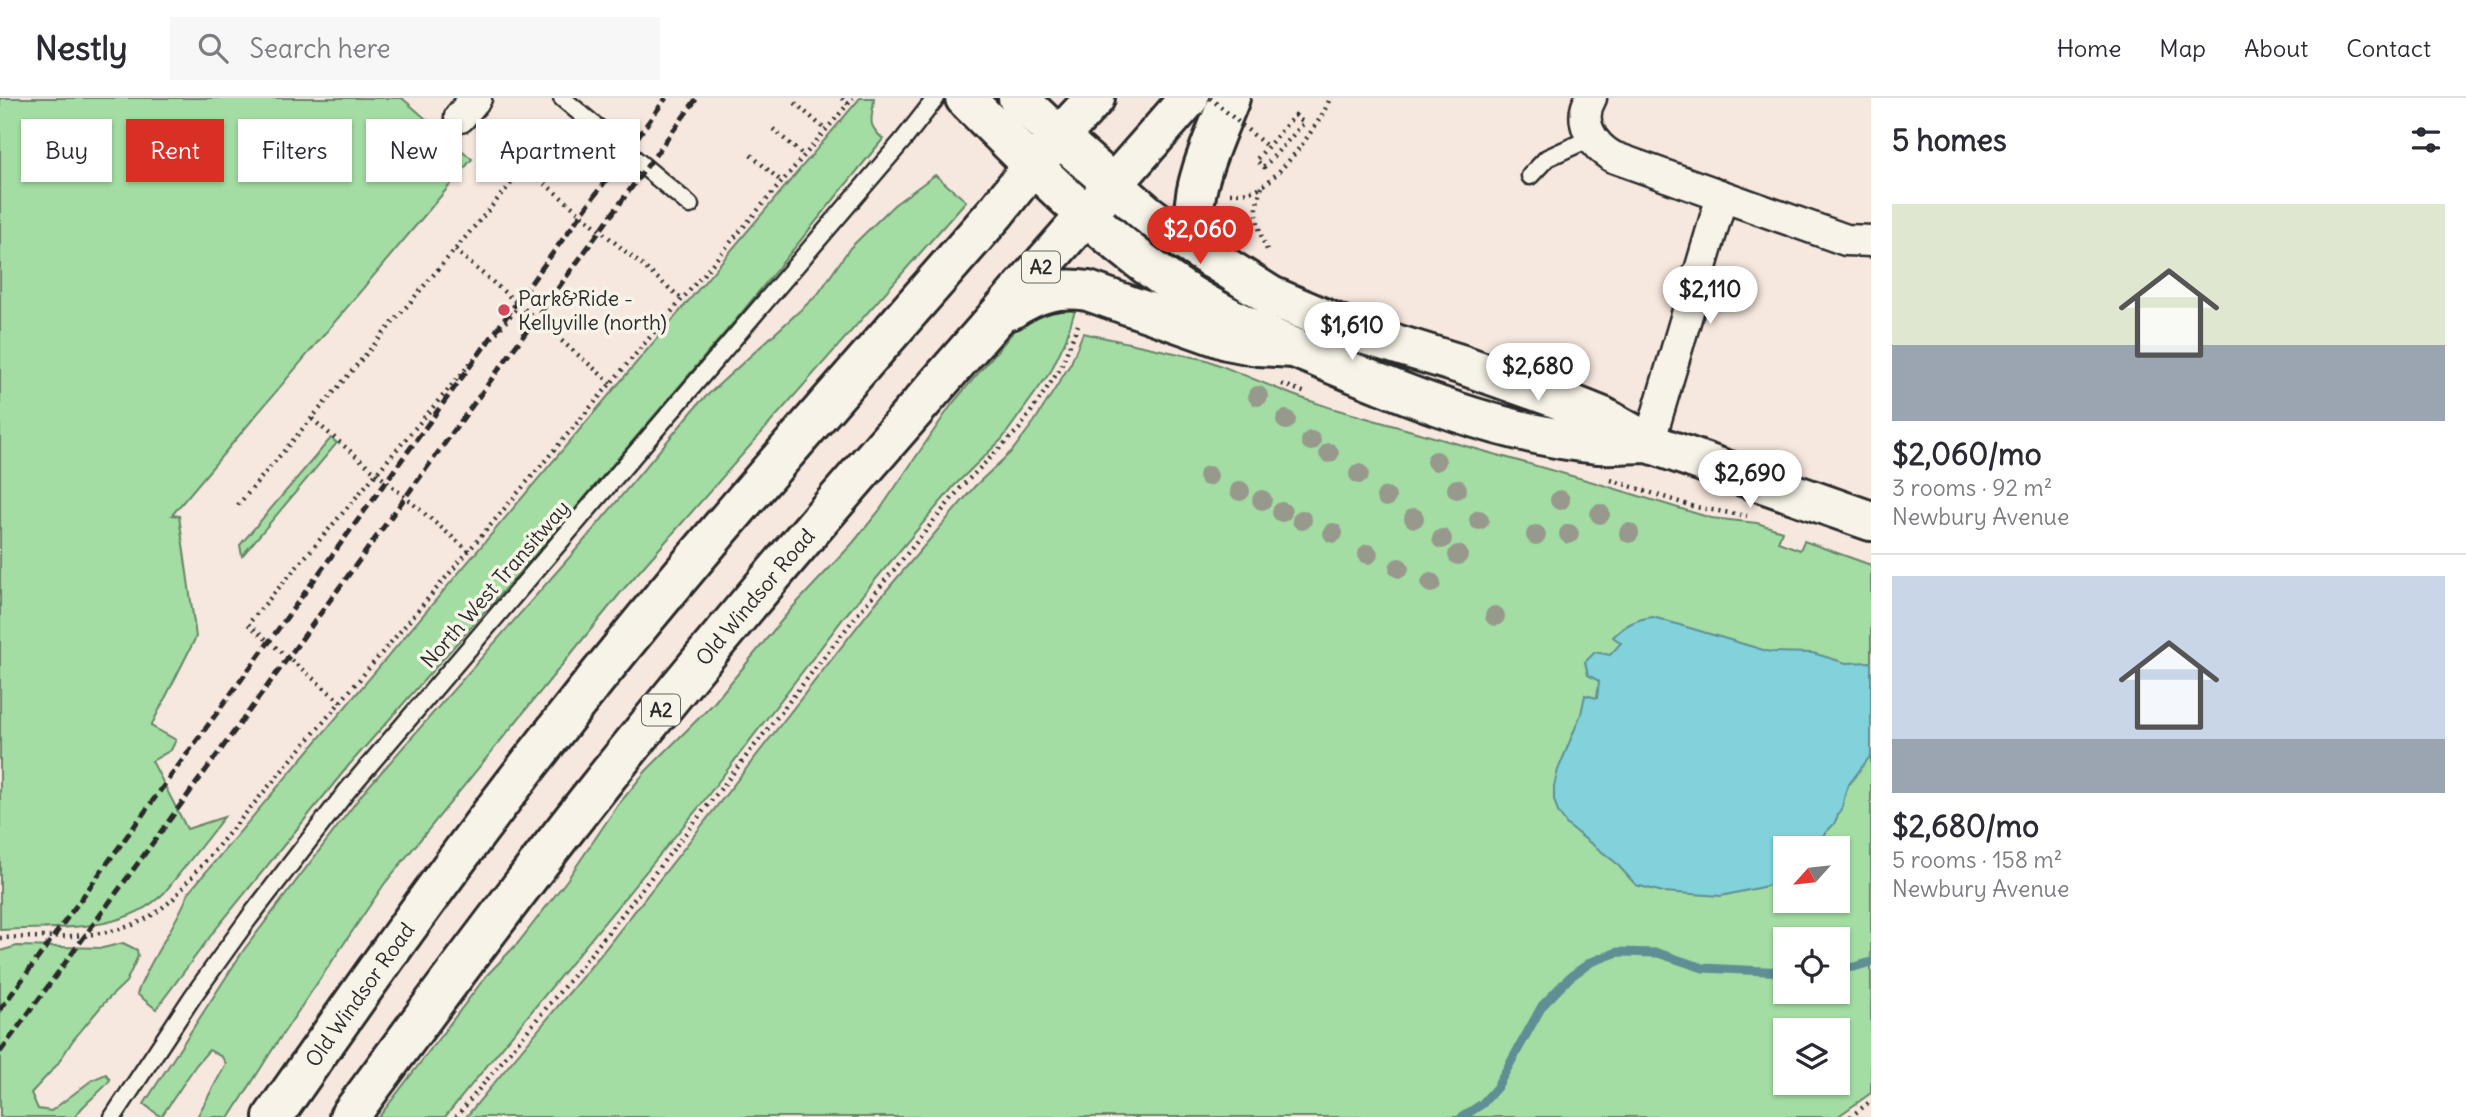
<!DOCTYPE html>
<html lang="en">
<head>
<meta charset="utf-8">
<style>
	:root { --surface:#fff; --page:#f7f7f7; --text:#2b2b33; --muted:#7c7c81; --line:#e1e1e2; --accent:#d93025 }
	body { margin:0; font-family:Delius,sans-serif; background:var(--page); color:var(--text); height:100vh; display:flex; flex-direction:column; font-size:26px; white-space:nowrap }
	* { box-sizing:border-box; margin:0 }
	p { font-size:23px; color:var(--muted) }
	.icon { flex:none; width:38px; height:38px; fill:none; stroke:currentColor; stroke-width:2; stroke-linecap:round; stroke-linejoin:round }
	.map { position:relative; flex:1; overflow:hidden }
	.drawer { display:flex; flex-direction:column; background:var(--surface); width:595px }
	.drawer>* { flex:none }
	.top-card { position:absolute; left:21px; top:21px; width:665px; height:63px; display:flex; gap:14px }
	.needle { width:46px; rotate:243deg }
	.fabs { position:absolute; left:1773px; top:738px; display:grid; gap:14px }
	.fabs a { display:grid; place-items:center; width:77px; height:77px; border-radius:0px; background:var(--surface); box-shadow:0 2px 5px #0004; font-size:35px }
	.price { position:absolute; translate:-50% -60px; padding:0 16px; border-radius:24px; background:#fff; color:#222; font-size:23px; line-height:46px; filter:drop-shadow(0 2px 4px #0008) }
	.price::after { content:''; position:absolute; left:50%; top:42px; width:21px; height:16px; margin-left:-10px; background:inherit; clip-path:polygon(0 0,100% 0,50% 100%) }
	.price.current { background:var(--accent); color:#fff }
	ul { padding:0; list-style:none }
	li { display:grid; align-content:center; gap:14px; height:371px; padding:0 21px }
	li+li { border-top:2px solid var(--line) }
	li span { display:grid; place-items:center; height:217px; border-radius:0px; color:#555 }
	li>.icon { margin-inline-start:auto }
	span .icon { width:126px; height:126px; fill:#fffc; stroke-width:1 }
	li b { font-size:30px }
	h2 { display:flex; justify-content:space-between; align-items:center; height:84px; padding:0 21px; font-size:30px }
	.chip { padding:0 24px; border-radius:0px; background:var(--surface); box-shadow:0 2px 5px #0004; font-size:24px; line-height:63px }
	.chip.current { background:var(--accent); color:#fff }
	header { display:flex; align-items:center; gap:42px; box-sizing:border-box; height:98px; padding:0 35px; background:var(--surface); border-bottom:2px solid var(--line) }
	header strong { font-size:33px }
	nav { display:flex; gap:38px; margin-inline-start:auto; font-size:24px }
	.search { width:490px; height:63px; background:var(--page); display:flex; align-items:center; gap:18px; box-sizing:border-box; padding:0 24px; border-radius:0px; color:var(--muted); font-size:26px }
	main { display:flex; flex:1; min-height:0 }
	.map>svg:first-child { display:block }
	.green { fill:#a3dda3; stroke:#678467; stroke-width:2; fill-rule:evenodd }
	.water { fill:#81d2da; stroke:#5f8f94; stroke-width:2 }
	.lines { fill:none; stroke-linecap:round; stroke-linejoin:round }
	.stream { stroke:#5f8f94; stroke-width:9 }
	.lane-casing { stroke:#2b2b2b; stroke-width:21 }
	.street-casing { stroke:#2b2b2b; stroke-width:35 }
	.secondary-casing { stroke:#2b2b2b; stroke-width:44 }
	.highway-casing { stroke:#2b2b2b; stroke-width:44 }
	.path { stroke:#2b2b2b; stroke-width:4.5; stroke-dasharray:2 5; stroke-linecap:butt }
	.lane { stroke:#f7f3e8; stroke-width:16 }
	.street { stroke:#f7f3e8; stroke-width:30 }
	.secondary { stroke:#f7f3e8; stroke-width:38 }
	.highway { stroke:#f7f3e8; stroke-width:38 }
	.rail { stroke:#2b2b2b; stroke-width:5; stroke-dasharray:10 5; stroke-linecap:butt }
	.path-bridge { stroke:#2b2b2b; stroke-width:4.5; stroke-dasharray:2 5; stroke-linecap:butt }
	.tree { fill:#97998c }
	.poi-dot { fill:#d1495b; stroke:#f7f3e8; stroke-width:2.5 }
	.labels { text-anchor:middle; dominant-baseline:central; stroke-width:7; stroke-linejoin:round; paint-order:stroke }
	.shield { fill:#f7f3e8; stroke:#686764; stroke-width:2 }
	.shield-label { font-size:19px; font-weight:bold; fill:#2b2b2b }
	.poi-label { font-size:21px; fill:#2b2b2b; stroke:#f7f3e8; text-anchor:start }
	.street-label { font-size:21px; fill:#2b2b2b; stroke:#f7f3e8 }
</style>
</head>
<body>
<header>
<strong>Nestly</strong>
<div class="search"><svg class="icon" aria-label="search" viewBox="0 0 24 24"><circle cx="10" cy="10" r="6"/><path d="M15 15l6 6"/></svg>Search here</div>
<nav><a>Home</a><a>Map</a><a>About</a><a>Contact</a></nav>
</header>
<main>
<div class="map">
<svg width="1871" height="1019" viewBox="0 0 1871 1019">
	<rect width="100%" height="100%" fill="#f7e8df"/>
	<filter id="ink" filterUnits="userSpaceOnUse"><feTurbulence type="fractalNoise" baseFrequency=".0143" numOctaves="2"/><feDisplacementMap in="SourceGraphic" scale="14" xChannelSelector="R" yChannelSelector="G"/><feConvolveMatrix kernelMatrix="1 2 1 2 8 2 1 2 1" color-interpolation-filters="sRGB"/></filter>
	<g filter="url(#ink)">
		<path class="green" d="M 0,0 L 402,0 L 472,61 L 172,417 L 179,418 L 196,539 L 151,628 L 176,642 L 171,652 L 152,663 L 187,731 L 224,719 L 164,795 C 121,837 56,828 0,832 Z
			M 860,0 L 874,0 C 873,22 865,24 883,41 L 739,218 L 557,432 L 349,667 L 215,832 L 156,911 L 137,896 C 150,860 175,830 189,794 Z
			M 935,77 L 966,103 L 622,493 L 385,785 L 276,946 L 230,1019 L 197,1019 L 226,966 L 222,959 L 209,952 L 196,967 L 161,1019 L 144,1006 L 243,853 L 363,695 L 582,445 L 700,304 L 818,196 L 850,150 L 894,107 Z
			M 1077,206 L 1066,241 L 1051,273 L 1002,341 L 954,388 L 845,518 L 699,709 L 445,1019 L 379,1019 L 487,877 L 518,845 L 567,782 L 618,707 L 646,673 L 713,606 L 792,510 L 852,446 L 879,413 L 952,306 L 1024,221 L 1035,213 Z
			M 1083,235 L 1207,262 L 1293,297 L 1331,310 L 1593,384 L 1711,420 L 1757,425 L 1782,433 L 1778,444 L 1800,452 L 1804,443 L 1871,467 L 1871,995 L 1837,1019 L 466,1019 L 602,855 L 875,506 L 975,388 L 1012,353 L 1034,324 L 1055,291 L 1071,265 ZM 1785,751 L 1838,751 L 1838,803 L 1785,803 ZM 1785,842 L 1838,842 L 1838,894 L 1785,894 ZM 1785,933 L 1838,933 L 1838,985 L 1785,985 Z
			M 331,340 L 337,345 L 242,458 L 240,447 Z
			M 123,845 L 137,852 L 138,858 L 126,884 L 104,905 L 73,942 L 57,967 L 31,995 L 38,1011 L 51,1013 L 92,982 L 106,976 L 110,982 C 100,996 84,1004 75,1019 L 0,1019 L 0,853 L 17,848 L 103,850 Z"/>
		<path class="water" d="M 1653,519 L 1770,554 L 1813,555 L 1846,565 L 1871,564 L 1871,657 L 1847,689 L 1842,709 L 1834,726 L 1810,751 L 1785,751 L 1785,776 L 1767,788 L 1721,798 L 1663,794 L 1636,787 L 1615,764 L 1567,727 L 1558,714 L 1554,701 L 1554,688 L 1558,672 L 1581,616 L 1585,597 L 1597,600 L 1599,583 L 1588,577 L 1585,564 L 1595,554 L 1610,557 L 1621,545 L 1613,539 C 1625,527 1636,521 1653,519 Z"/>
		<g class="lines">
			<path class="stream" d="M 1838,870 L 1854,869 L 1871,864
				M 1462,1019 L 1482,1006 L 1497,989 L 1542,908 L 1570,879 L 1591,864 L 1618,854 L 1658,855 L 1703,870 L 1785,874"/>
			<g class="lane-casing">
				<path id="lane" d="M 562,0 L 690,107
					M 1530,78 L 1547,60 L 1591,40
					M 113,1019 L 193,898 L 249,820 L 347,693 L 904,41 L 936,0"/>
			</g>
			<g class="street-casing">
				<path id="street" d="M 1591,0 C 1577,23 1592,47 1613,59 L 1846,142 L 1871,143
					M 460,19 L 476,0
					M 1649,345 L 1722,98"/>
			</g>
			<g class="secondary-casing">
				<path id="secondary" d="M 965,0 C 1027,62 1097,134 1170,184 C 1215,215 1265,238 1316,259 C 1404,297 1503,337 1599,346 C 1615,347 1631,345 1647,345
					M 1018,0 L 1059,39 L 1146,115 L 1178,139 L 1271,198 L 1356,234 L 1460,266 L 1553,299 L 1603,319 L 1649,345 L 1871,423"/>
			</g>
			<g class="highway-casing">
				<g id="highway">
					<path d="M 1212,161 C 1204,149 1197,136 1195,121 C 1190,89 1218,31 1230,0"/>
					<path d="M 1010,212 C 1035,195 1058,188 1088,193 L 1227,242 L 1258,248 L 1294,250"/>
					<path id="s1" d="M 273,1019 C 361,893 449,768 544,647 C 686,463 843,290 996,114 L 1033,67 L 1095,0"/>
					<path id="s2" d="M 349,1019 C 429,911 509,802 593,696 C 782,457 988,230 1189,0"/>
				</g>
			</g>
			<path class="path" d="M 842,0 L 848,6
				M 795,5 L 826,32
				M 1295,17 L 1304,25 L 1264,69 L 1256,62 Z
				M 773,31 L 804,58
				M 751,57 L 782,84
				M 1262,89 C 1252,111 1258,133 1268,154
				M 1230,95 C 1241,95 1252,95 1262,88 C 1282,76 1323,22 1330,0
				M 455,152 L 611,285
				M 1282,286 L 1306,295
				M 312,321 L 469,453
				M 1611,382 L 1695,409 L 1747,418
				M 238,407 L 525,69 L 682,201
				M 341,604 L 248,526 L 520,207
				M 0,840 C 41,838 105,842 141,823 C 153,818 163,809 173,801 L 853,0
				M 456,1019 L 595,851 L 857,517 L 963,387 L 1020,330 L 1060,271 L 1078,227
				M 1850,1019 L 1871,1003"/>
			<use href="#lane" class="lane"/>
			<use href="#street" class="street"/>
			<use href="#secondary" class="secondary"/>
			<use href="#highway" class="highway"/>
			<path class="rail" d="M 0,912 L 666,0
				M 0,954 L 697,0"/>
			<path class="path-bridge" d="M 1210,0 L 1268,49"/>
		</g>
		<g class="tree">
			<circle cx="1258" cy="298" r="10"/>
			<circle cx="1286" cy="322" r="10"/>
			<circle cx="1311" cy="343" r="10"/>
			<circle cx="1329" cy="355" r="10"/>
			<circle cx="1436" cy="363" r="10"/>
			<circle cx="1359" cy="376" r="10"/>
			<circle cx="1208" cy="378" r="10"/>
			<circle cx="1457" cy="391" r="10"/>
			<circle cx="1240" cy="393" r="10"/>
			<circle cx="1386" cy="399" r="10"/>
			<circle cx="1262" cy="402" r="10"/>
			<circle cx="1560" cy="402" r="10"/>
			<circle cx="1282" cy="414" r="10"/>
			<circle cx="1600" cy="416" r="10"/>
			<circle cx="1414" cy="420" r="10"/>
			<circle cx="1302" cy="422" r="10"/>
			<circle cx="1479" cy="422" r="10"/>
			<circle cx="1333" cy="435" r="10"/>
			<circle cx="1629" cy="435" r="10"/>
			<circle cx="1569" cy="436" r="10"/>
			<circle cx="1536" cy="437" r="10"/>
			<circle cx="1442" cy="441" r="10"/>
			<circle cx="1368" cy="456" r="10"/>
			<circle cx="1458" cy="457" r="10"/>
			<circle cx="1399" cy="470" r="10"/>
			<circle cx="1431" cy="485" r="10"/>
			<circle cx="1495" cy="518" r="10"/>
		</g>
	</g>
	<circle class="poi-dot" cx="504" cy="212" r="7"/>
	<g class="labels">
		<g class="shield">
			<rect x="1022" y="153.5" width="38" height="31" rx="5"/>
			<rect x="642" y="596.5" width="38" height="31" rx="5"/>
		</g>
		<g class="shield-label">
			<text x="1041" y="169">A2</text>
			<text x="661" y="612">A2</text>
		</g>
		<g class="poi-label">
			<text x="518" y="200">Park&amp;Ride -<tspan x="518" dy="24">Kellyville (north)</tspan></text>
		</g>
		<g class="street-label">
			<text transform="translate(495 486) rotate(-49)">North West Transitway</text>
			<text stroke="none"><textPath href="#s2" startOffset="660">Old Windsor Road</textPath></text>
			<text stroke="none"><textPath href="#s1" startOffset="150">Old Windsor Road</textPath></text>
		</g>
	</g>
</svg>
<div class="fabs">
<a><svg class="needle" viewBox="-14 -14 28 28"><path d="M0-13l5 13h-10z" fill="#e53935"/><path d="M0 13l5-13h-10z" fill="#7c7c81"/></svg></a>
<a><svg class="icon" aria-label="locate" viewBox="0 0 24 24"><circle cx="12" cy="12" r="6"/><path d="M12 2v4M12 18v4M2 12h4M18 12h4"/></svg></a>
<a><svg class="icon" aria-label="layers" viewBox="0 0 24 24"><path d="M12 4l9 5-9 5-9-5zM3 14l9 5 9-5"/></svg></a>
</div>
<b class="price current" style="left:1200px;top:168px">$2,060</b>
<b class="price" style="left:1710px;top:228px">$2,110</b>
<b class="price" style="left:1352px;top:264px">$1,610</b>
<b class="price" style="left:1538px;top:305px">$2,680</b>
<b class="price" style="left:1750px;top:412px">$2,690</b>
<div class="top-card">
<a class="chip">Buy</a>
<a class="chip current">Rent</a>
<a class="chip">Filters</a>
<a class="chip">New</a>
<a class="chip">Apartment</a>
</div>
</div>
<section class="drawer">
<h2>5 homes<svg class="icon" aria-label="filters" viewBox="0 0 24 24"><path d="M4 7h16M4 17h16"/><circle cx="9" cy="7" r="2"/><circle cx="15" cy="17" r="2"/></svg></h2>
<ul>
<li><span style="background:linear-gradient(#dfe7d0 65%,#9aa5b1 0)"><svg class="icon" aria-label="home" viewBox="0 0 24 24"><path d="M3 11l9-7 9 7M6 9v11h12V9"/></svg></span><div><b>$2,060/mo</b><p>3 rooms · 92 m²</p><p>Newbury Avenue</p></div></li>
<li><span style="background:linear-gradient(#c9d6e8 75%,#9aa5b1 0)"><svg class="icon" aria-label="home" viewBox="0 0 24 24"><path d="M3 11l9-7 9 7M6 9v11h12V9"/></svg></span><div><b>$2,680/mo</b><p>5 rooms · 158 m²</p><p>Newbury Avenue</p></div></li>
</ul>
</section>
</main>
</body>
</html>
